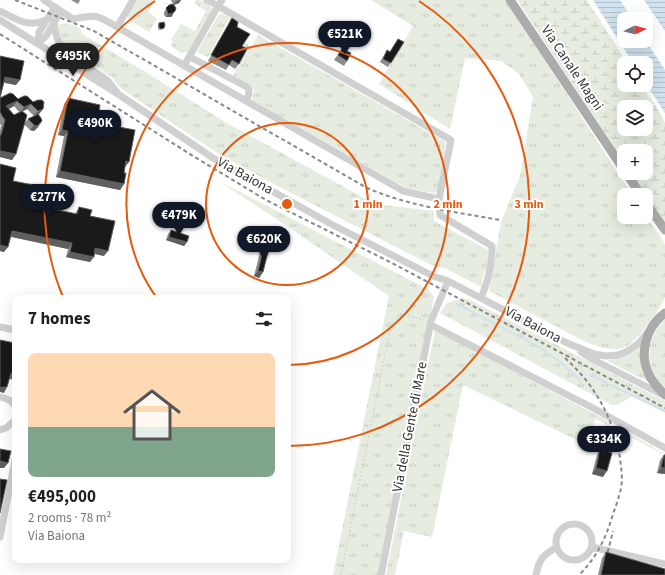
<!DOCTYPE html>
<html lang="en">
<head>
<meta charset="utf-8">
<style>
	:root { --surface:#fff; --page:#f2f2f2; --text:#202124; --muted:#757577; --accent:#111827 }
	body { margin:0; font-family:"Source Sans 3",sans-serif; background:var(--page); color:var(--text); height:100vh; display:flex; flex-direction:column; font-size:15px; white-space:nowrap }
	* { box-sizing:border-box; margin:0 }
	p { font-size:13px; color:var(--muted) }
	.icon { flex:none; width:22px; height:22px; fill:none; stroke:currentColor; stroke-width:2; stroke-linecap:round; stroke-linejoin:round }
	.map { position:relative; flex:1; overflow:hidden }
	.panel { position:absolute; left:12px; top:295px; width:279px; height:268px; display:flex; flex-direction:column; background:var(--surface); border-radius:8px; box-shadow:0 4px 16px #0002 }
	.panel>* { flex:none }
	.needle { width:26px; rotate:84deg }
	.tools { position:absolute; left:617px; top:12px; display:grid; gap:8px }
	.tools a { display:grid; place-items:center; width:36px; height:36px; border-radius:8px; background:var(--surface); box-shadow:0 4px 16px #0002; font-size:20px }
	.price { position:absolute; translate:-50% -34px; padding:0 9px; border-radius:14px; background:var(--accent); color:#fff; font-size:13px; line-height:26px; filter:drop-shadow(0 1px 2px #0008) }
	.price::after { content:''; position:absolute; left:50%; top:24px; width:12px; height:9px; margin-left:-6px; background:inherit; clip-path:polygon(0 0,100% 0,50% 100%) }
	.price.current { background:#222; color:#fff }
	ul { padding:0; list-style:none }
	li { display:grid; align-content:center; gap:8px; height:212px; padding:0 16px }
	li span { display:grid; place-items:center; height:124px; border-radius:8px; color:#555 }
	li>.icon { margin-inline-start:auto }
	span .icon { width:72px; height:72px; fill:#fffc; stroke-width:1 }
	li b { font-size:17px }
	h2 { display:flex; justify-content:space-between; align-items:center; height:48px; padding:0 16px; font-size:17px }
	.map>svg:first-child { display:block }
	.grass { fill:url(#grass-tufts) }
	.wetland { fill:url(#wetland-marsh); fill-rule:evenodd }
	.water { fill:url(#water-rules) }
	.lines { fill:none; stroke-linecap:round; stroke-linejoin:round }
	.stream { stroke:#cfe2ee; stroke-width:2 }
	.path { stroke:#cdcdcd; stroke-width:1; stroke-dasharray:2 2; stroke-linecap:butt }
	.minor { stroke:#d0d0d0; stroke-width:7 }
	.major { stroke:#ababab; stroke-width:9 }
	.rail { stroke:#888; stroke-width:2; stroke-dasharray:4 3; stroke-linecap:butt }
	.wall { fill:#8c8c8c; fill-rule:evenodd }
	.shaded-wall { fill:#5f5f5f }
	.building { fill:#1a1a1a; stroke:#5f5f5f }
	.ring { fill:none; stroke:#e8590c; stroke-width:2 }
	.labels { text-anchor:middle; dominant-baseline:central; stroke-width:4; stroke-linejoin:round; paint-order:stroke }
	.street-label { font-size:14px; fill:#333; stroke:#fff }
	.centre { fill:#e8590c; stroke:#fff; stroke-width:2 }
	.ring-label { font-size:12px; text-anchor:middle; font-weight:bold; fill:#e8590c; stroke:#fff; stroke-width:4; stroke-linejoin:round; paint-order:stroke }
</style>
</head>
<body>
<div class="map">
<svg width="665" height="575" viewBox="0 0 665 575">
	<defs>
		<pattern id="grass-tufts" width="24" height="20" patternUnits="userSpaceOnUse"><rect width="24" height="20" fill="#e6ecdf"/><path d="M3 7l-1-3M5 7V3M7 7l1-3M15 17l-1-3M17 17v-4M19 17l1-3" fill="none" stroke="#c6cbc0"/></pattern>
		<pattern id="wetland-marsh" width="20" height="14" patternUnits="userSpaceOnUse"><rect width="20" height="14" fill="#e6ecdf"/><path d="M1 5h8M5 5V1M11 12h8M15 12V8" fill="none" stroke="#c6cbc0"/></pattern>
		<pattern id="water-rules" width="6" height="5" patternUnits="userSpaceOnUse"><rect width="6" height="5" fill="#cfe2ee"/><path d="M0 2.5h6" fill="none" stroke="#b2c2cd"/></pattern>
	</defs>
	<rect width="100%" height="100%" fill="#fff"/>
	<path class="grass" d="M 137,0 L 155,0 L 148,12 L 157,19 L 149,32 L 128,19 L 127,16 Z
		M 196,0 C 203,0 209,4 212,9 L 188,52 L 181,53 L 171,46 L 173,42 L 171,40 L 181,24 L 195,31 L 206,11 L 194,3 Z
		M 371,0 L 506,0 L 632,195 L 624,195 L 624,217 L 646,217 C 651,224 662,237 665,245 C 665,249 665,292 665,297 C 662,308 636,342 626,347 C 611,353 596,346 582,340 L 489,291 L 501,222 L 520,176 L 533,97 L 519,74 L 501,61 L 465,58 L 450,129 L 379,84 L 413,26 Z
		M 219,14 L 223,14 L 235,20 L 234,24 L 228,21 L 208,57 L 197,52 Z
		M 66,23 L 80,28 L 82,34 L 152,76 L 225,122 L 375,204 L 434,211 L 434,221 L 488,250 L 488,266 L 484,273 L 481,287 L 445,268 L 433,266 L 266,180 L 219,154 L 172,123 L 119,87 L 112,77 L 69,50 L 60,39 L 57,29 L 60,24 Z
		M 258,35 L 446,142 L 438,191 L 434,193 L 406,188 L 297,126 L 253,104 L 252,99 L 255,90 L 233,75 L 244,57 L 239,54 L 245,43 L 252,47 Z
		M 219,181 L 429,290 L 434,297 L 378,575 L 333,575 L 389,296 L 275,218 Z
		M 462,298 L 468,299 L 665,401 L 665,413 L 635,397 L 631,397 L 617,405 L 612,405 L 440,313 L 447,303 Z
		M 665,319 L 665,388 C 644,367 644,341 665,319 Z
		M 435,330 L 608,421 L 610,426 L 595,419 L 587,445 L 463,385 L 432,537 L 404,531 L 395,575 L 386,575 Z
		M 642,344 L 649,382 L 607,361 L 630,354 Z
		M 615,425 L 665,454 L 665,455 L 617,430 Z"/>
	<path class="wetland" d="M 517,0 L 587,0 L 627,63 L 624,63 L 624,85 L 641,85 L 656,106 L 665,123 L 665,224 L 631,173 L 646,173 L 646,151 L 624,151 L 624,162 ZM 624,107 L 646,107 L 646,129 L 624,129 Z"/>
	<path class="water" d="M 593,0 L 620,0 L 632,19 L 624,19 L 624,41 L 646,41 L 665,70 L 665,113 L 646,83 L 646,63 L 633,63 Z
		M 644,0 L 665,0 L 665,31 Z"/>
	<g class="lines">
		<path class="stream" d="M 457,304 L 539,347 L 560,362 L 581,381
			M 590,375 L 665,411"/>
		<path class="path" d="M 341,575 L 391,325 C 400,309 409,316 424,320"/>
		<path class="minor" d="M 44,0 L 73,19 C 97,14 97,15 117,27
			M 133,0 L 117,27 L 391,184 L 403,191 L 439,199 L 440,215 L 492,246 C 492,263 488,282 481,298
			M 207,0 L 218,6 L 222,0
			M 0,11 C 17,19 29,29 47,19
			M 0,20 L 118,94 L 213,158 L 331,224 L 433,276 L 448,281 L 567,343 L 594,354 L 606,356 L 618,355 L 628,351 L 639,343 L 647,333
			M 54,21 C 55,59 84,61 108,81 C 111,84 113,88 116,91
			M 38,43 L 39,32 L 55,7
			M 38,43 L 46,36 L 61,11
			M 190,57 L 247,87 L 249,90 L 249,94 L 246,101
			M 184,66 L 218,6 L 451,140 L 439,199
			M 431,325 L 593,408 L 665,448
			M 0,327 L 15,330
			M 581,352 L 592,359 L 657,392 L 664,395
			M 0,397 C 5,398 12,400 15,406
			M 0,430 L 6,428 L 15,420
			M556 542a18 18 0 1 1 36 0a18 18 0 1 1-36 0Z
			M 0,537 L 15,460
			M 592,547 L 665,564
			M 381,575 L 431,321 L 448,281
			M 536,575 C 539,559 543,555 557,547"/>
		<path class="major" d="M 510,0 L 624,170
			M 626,173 L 641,195
			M 646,203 L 665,230
			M 665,313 C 647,326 639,352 648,372 C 651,381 658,388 665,395"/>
		<path class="rail" d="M 15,0 L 94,31 L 367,188 C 409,206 455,212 500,220
			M 0,34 L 193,156 L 266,200 L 392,263 L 665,408
			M 565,358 C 595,385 613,417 620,458 C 621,468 623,478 621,488 C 619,497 616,506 613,514 C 606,538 597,557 579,575
			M 606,559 L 613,531"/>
	</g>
	<path class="wall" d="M 71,0 L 80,0 L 78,4 Z
		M 171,0 L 181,0 L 179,3 L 174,5 L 173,15 L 171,17 L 166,17 L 164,15 L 164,12 L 169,5 L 173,4 Z
		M 232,18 L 242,46 L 239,64 L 235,69 L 229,65 L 226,70 L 208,61 L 229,24 Z
		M 159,23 L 164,28 L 163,29 L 160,30 L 158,29 L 158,25 Z
		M 398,39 L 404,42 L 388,67 L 380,62 L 387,50 L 390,52 Z
		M 342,49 L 347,61 L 344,66 L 334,60 Z
		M 0,56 L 16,85 L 4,83 L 0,98 L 18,99 L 33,102 L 43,109 L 38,115 L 42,121 L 38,127 L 34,131 L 30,130 L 24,124 L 28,119 L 34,116 L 27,109 L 23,111 L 16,154 L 12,160 L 0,157 L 0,131 L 1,125 L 0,124 ZM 14,106 L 19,112 L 14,115 L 9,109 Z
		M 68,98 L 97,123 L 125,167 L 124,173 L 124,184 L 120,190 L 56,177 L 64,136 L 58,135 L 64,104 Z
		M 0,164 L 13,181 L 38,190 L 45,203 L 39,206 L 75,214 L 79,207 L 90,216 L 104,256 L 94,254 L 90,262 L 66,257 L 68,249 L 11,237 L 4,252 L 0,251 Z
		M 171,230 L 187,242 L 184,246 L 166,240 L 168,234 Z
		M 264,247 L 263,272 L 259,278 L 254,276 L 260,252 Z
		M 600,450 L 603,477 L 592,474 L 597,455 Z
		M 664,455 L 665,455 L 665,474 L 657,473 L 660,460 Z
		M 606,552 L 665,575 L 598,575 L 602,558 Z"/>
	<path class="shaded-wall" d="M 180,0 L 181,0 L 179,3 L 174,5 L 176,1 Z
		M 175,11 L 171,17 L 166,17 L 168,14 Z
		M 5,77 L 20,80 L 16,85 L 2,82 Z
		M 17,101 L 14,106 L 3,112 L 6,106 Z
		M 31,104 L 27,109 L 20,113 L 24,107 Z
		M 43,109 L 39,114 L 34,116 L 38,111 Z
		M 42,121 L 38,127 L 34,131 L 30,130 L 34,125 Z
		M 62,130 L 68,131 L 64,136 L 58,135 Z
		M 0,151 L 16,154 L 12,160 L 0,157 Z
		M 126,161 L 129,162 L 125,167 Z
		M 60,171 L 124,184 L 120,190 L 56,177 Z
		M 48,198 L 45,203 L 30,211 L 34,205 Z
		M 12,231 L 72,243 L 68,249 L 8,236 Z
		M 169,237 L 187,242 L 184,246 L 166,240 Z
		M 0,245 L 8,247 L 4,252 L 0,251 Z
		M 95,248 L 108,251 L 104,256 L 92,253 Z
		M 70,252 L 94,257 L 90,262 L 66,257 Z
		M 258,271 L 263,272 L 259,278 L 254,276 Z
		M 11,373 L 15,374 L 14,380 L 7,378 Z
		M 3,387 L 7,387 L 4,393 L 0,392 L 0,388 Z
		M 0,461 L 8,463 L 4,468 L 0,468 Z
		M 661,467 L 665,468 L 665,474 L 657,473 Z
		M 596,468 L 607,471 L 603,477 L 592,474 Z"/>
	<path class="building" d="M 173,4 L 176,8 L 175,11 L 173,13 L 168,14 L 166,8 L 169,5 Z
		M 232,18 L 238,22 L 237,27 L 250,34 L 242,46 L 247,49 L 239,64 L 232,60 L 229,65 L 211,55 Z
		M 164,22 L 165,25 L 164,28 L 161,29 L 159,27 L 159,23 Z
		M 398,39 L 404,42 L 391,63 L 383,59 L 387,50 L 390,52 Z
		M 342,49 L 351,53 L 347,61 L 338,55 Z
		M 0,56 L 24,61 L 20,80 L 5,77 L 0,98 L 10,93 L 13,94 L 18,99 L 24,96 L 27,96 L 33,102 L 38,100 L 42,100 L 44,102 L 43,109 L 38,111 L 31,104 L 24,107 L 17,101 L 6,106 L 14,115 L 22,111 L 27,115 L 16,154 L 0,151 L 0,135 L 1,135 L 5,120 L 2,116 L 1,113 L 0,113 Z
		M 68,98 L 100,105 L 97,123 L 135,130 L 129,162 L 126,161 L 124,173 L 126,173 L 124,184 L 60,171 L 68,131 L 62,130 Z
		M 38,114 L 41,118 L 42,121 L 37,126 L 34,125 L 28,119 Z
		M 0,164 L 16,168 L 13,181 L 39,186 L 38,190 L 46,189 L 49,191 L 50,194 L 48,198 L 34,205 L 77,214 L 79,207 L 92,210 L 90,216 L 115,221 L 108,251 L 95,248 L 94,257 L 70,252 L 72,243 L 12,231 L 8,247 L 0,245 Z
		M 171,230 L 189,236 L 187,242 L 169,237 Z
		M 264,247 L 269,248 L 263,272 L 258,271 Z
		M 0,340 L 15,343 L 15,374 L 11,373 L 7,387 L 3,387 L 0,388 Z
		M 0,449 L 11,451 L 8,463 L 0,461 Z
		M 600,450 L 612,453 L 607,471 L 596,468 Z
		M 664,455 L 665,455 L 665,468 L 661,467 Z
		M 0,479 L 7,480 L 0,513 Z
		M 606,552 L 665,569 L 665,575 L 601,575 Z"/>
	<g class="ring">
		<circle cx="287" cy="204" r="81"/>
		<path d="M156 297A161 161 0 1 1 288 365"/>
		<path d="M63 297A242 242 0 0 1 155 1M419 1A242 242 0 0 1 289 446"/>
	</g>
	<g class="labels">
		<g class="street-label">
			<text transform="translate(572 68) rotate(56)">Via Canale Magni</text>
			<text transform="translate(245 176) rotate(29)">Via Baiona</text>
			<text transform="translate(533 325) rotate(28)">Via Baiona</text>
			<text transform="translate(410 427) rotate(-79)">Via della Gente di Mare</text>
		</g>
	</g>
	<circle cx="287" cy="204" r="6" class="centre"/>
	<g class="ring-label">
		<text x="368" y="208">1 min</text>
		<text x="448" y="208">2 min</text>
		<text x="529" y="208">3 min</text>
	</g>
</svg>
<div class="tools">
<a><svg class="needle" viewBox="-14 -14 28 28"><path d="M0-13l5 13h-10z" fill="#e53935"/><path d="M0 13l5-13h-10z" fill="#757577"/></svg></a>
<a><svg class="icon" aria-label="locate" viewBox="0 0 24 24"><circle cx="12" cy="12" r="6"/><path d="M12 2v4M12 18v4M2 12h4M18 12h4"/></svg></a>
<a><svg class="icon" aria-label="layers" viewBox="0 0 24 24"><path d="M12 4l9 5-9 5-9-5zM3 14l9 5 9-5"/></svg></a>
<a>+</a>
<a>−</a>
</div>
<b class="price" style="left:345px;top:55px">€521K</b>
<b class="price current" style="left:73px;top:77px">€495K</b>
<b class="price" style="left:95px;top:144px">€490K</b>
<b class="price" style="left:48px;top:218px">€277K</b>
<b class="price" style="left:179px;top:236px">€479K</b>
<b class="price" style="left:264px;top:260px">€620K</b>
<b class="price" style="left:604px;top:460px">€334K</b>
<section class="panel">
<h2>7 homes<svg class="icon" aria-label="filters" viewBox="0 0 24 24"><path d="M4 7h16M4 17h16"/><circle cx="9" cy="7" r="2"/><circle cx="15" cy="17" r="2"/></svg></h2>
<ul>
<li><span style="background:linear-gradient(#ffd9b3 60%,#7fa58c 0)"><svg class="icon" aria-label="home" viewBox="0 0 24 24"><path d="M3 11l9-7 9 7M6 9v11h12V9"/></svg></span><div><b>€495,000</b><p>2 rooms · 78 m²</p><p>Via Baiona</p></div></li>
</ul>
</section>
</div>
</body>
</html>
